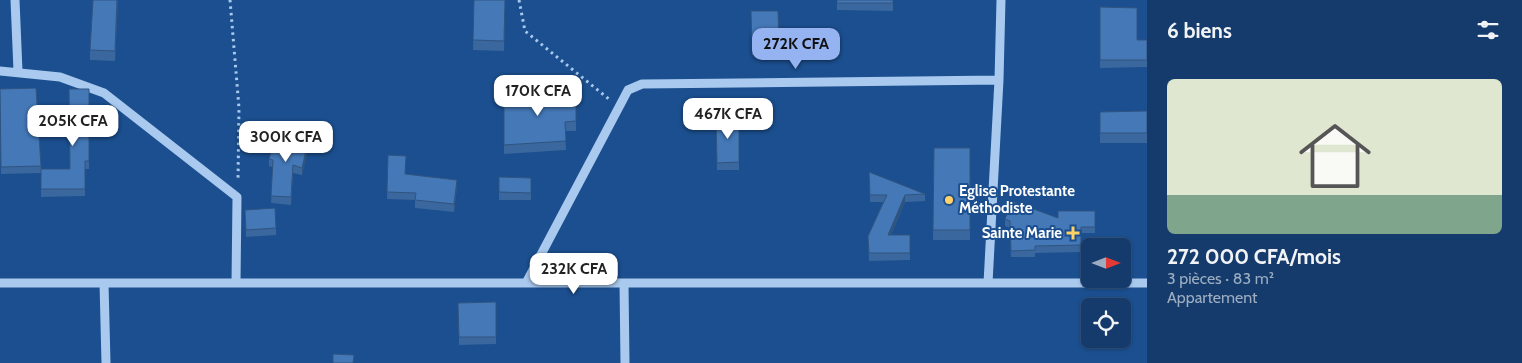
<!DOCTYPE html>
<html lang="fr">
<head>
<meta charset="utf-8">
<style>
	:root { --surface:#143b6b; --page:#214673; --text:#f1f3f6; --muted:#9dadc1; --line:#33557e; --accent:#95b2f1 }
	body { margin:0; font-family:Cabin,sans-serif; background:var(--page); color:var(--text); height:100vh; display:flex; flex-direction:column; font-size:19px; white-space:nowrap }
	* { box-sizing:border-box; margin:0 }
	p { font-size:16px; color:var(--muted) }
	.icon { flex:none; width:28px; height:28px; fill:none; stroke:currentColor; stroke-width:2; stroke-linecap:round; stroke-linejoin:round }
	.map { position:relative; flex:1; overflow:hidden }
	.panel { display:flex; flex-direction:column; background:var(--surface); width:375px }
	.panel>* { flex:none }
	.needle { width:32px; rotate:90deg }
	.buttons { position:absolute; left:1081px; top:238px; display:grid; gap:10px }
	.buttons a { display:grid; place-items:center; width:50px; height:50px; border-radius:8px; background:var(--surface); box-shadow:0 1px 4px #0004,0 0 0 1px var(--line); font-size:25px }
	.price { position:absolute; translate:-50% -42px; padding:0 11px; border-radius:10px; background:#fff; color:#222; font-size:16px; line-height:32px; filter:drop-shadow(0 1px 2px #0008) }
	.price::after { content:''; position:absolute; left:50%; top:30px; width:15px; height:11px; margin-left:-8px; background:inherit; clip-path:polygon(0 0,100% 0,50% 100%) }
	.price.selected { background:var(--accent); color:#111 }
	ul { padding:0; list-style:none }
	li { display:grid; align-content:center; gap:10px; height:265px; padding:0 20px }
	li+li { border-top:1px solid var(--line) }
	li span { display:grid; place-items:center; height:155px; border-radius:8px; color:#555 }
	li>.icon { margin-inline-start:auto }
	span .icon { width:90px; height:90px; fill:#fffc; stroke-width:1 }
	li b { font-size:21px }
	h2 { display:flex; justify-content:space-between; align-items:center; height:60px; padding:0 20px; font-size:21px }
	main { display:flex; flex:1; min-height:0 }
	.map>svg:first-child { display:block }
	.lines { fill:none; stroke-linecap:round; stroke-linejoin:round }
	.path { stroke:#a9c9ee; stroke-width:3; stroke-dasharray:2.5 4; stroke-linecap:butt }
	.minor { stroke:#a9c9ee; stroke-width:9 }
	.wall { fill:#3a679d }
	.shaded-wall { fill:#305480 }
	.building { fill:#4478b7; stroke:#305480 }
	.poi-dot { fill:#ffd166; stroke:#1b4f8f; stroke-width:2 }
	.labels { text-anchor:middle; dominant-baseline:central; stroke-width:4; stroke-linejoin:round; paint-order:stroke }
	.poi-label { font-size:15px; font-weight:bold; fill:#fff; stroke:#1b4f8f; text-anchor:start }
</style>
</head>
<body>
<main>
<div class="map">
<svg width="1147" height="363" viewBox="0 0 1147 363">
	<rect width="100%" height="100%" fill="#1b4f8f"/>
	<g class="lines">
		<path class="path" d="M 230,0 L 239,108 L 238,181
			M 519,0 L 525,31 L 610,100"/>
		<path class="minor" d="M 15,0 L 18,71
			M 0,71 L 60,77 L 104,93 L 237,197 L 236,283
			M 0,283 L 1147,283
			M 104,283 L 106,363
			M 526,283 L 628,90 L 642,84 L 999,80
			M 624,283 L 625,363
			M 988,283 L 999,80 L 1001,0"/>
	</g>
	<path class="wall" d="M 118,0 L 115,61 L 90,60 L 90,50 Z
		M 474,0 L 505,0 L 504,51 L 473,50 Z
		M 837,0 L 893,0 L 893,11 L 837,10 Z
		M 1100,7 L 1137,40 L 1147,40 L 1147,67 L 1100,68 Z
		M 751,11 L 778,11 L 779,55 L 752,55 Z
		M 36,88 L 41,169 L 70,169 L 89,89 L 89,169 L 85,169 L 85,196 L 41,197 L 41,173 L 1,174 L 0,119 Z
		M 576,92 L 576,131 L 565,131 L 566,150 L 504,154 L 504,93 Z
		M 1147,111 L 1147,143 L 1100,143 L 1100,112 Z
		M 739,117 L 739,170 L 717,170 L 716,118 Z
		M 934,148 L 970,148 L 970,240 L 933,240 Z
		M 308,150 L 302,175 L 293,173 L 291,205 L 271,203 L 273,167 L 269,166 L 269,159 Z
		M 388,155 L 406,174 L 457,187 L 454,212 L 415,208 L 415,200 L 387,199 Z
		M 869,172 L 925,194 L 925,201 L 905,202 L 891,235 L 910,235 L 910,260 L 869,261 L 868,236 L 883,202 L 870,202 Z
		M 499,177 L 531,178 L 531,200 L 499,200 Z
		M 245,210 L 276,228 L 276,235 L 246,237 Z
		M 1095,211 L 1095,233 L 1081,233 L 1081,252 L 1035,253 L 1035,257 L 1011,257 L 1010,228 L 1005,226 L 1005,219 L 1058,218 Z
		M 496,302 L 496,344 L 459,345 L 458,303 Z"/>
	<path class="shaded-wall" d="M 117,0 L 118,0 L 115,61 L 115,51 Z
		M 308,142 L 308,150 L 302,175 L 302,168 Z
		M 457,180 L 457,187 L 454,212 L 454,204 Z
		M 905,195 L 905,202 L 888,242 L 888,235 Z"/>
	<path class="building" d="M 93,0 L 117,0 L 115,51 L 90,50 Z
		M 474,0 L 505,0 L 504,41 L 473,40 Z
		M 837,0 L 893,0 L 893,3 L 837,3 Z
		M 1100,7 L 1137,8 L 1137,40 L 1147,40 L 1147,60 L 1100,60 Z
		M 751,11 L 778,11 L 779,47 L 752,48 Z
		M 36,88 L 41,166 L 1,167 L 0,89 Z
		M 69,89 L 89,89 L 89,161 L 85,161 L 85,189 L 41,189 L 41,169 L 70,169 Z
		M 576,92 L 576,121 L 565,122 L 566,141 L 504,145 L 504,93 Z
		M 1147,111 L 1147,133 L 1100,133 L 1100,112 Z
		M 739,117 L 739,162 L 717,163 L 716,118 Z
		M 276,134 L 308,142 L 302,168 L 293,165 L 291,197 L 271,196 L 273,160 L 269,159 Z
		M 934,148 L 970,148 L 970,230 L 933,230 Z
		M 388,155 L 406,156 L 405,174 L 457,180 L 454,204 L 415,200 L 416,193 L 387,192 Z
		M 869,172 L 925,194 L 905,195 L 888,235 L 910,235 L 910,253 L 869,253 L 868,236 L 887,195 L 870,195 Z
		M 499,177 L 531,178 L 531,193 L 499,192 Z
		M 1012,201 L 1058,218 L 1058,211 L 1095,211 L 1095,227 L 1081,227 L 1081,245 L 1035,246 L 1035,250 L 1011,251 L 1010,221 L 1005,219 Z
		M 275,208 L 276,228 L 246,230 L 245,210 Z
		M 496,302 L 496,337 L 459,337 L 458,303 Z
		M 333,354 L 354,355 L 353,363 L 333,363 Z"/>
	<g class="poi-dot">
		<circle cx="949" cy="200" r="5"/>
		<path d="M1070.5 225.5h5v5h5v5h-5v5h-5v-5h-5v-5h5z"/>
	</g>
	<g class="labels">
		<g class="poi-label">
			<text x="959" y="191">Eglise Protestante<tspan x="959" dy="17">Méthodiste</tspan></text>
			<text x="1062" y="233" text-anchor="end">Sainte Marie</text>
		</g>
	</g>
</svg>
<div class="buttons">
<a><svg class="needle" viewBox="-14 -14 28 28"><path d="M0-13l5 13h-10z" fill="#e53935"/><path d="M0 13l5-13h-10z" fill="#9dadc1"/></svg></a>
<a><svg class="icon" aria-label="locate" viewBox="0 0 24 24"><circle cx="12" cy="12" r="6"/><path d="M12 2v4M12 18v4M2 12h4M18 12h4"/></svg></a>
</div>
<b class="price selected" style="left:796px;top:70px">272K CFA</b>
<b class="price" style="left:538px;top:117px">170K CFA</b>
<b class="price" style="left:728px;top:140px">467K CFA</b>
<b class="price" style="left:73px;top:147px">205K CFA</b>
<b class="price" style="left:286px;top:163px">300K CFA</b>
<b class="price" style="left:574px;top:295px">232K CFA</b>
</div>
<section class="panel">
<h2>6 biens<svg class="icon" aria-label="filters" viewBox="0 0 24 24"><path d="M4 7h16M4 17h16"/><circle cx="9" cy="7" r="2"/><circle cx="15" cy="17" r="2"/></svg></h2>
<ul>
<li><span style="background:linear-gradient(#dfe7d0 75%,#7fa58c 0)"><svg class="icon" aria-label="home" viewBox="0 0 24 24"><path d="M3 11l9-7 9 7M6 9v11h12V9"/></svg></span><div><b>272 000 CFA/mois</b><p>3 pièces · 83 m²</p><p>Appartement</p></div></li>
</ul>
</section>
</main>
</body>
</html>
